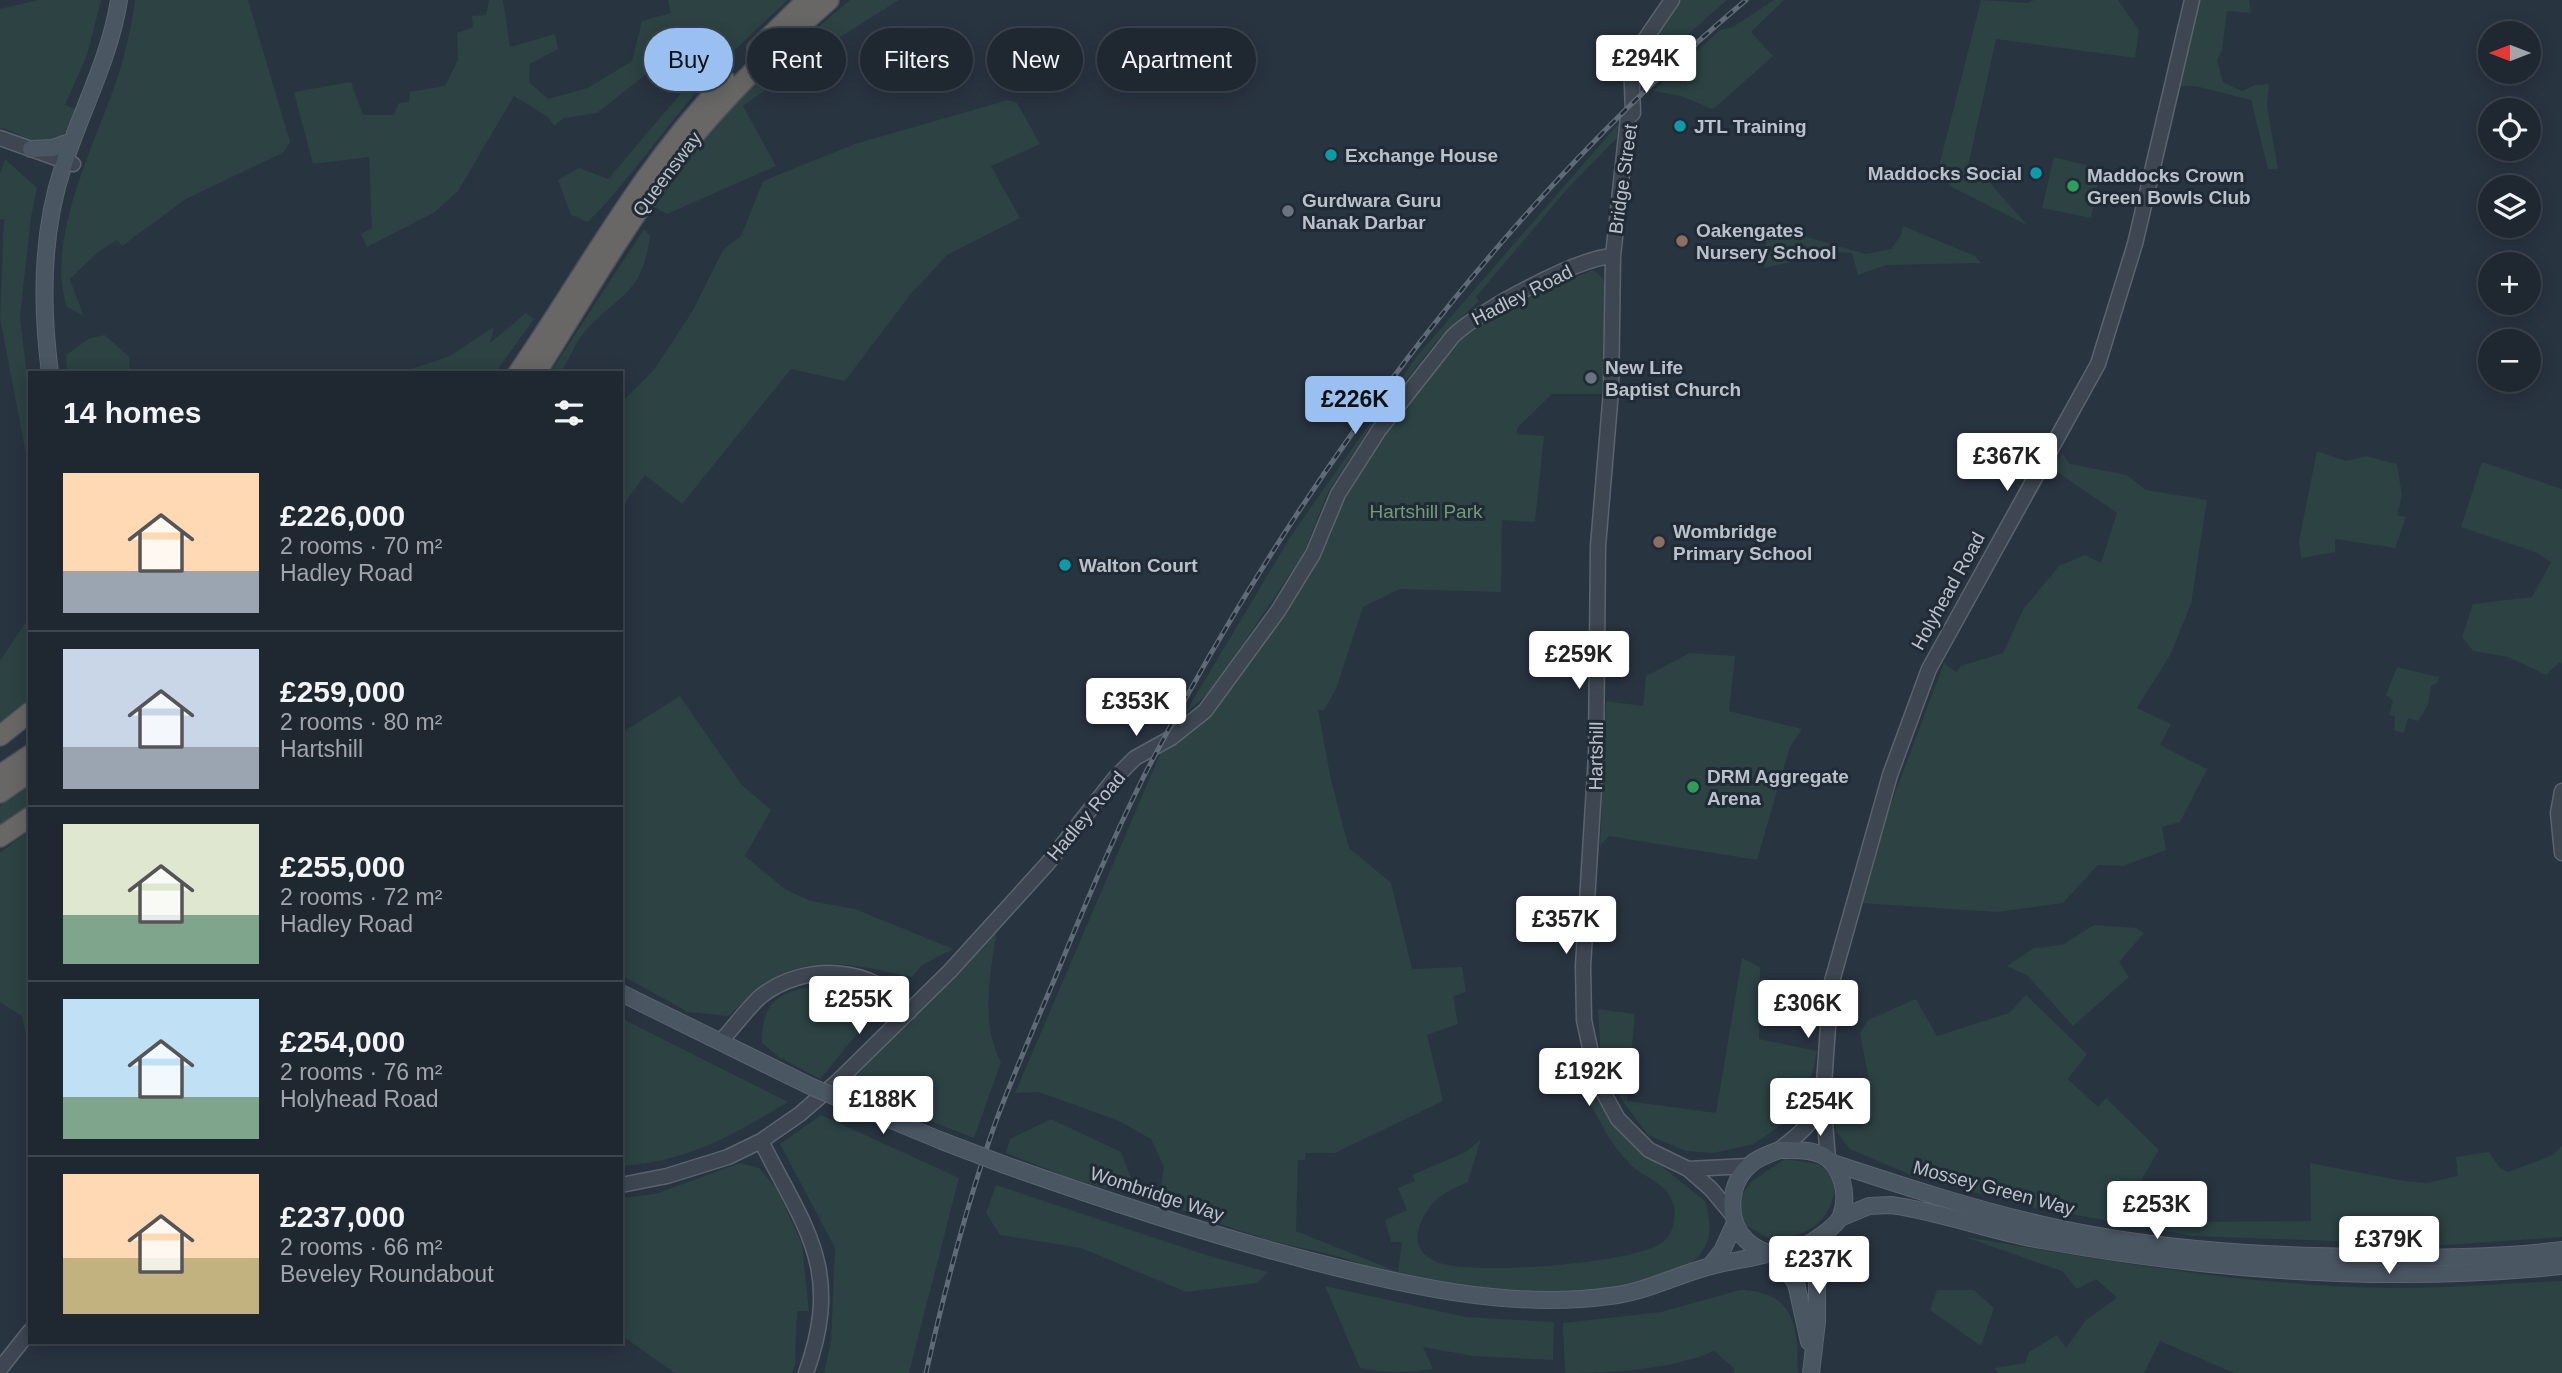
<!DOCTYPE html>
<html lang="en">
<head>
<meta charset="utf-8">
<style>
	:root { --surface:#1f2731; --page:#2c333d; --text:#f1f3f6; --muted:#a1a5ab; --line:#3c444d; --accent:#99c0f1 }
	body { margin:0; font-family:Arial,sans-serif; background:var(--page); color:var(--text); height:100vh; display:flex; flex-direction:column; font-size:26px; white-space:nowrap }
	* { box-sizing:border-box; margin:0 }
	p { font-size:23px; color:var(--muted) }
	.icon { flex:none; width:38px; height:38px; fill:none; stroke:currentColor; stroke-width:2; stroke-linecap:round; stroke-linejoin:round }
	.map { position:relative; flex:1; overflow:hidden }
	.sheet { position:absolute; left:28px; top:371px; width:595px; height:973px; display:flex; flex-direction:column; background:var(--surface); border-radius:0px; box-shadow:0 4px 18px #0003,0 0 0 2px var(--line) }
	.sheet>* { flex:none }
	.hud { position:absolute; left:644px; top:28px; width:665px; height:63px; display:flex; gap:14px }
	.needle { width:46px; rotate:270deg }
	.buttons { position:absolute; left:2478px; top:21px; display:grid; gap:14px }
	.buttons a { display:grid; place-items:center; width:63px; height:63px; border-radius:50%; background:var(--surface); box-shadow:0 4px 18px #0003,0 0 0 2px var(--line); font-size:35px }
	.price { position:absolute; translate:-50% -60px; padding:0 16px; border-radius:7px; background:#fff; color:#222; font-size:23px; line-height:46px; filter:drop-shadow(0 2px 4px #0008) }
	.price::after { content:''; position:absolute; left:50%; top:42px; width:21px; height:16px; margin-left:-10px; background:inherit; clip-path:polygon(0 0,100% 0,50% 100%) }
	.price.selected { background:var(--accent); color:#111 }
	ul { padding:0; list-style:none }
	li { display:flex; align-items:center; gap:21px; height:175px; padding:0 35px }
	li+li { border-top:2px solid var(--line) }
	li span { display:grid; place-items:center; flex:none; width:196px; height:140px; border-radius:0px; color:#555 }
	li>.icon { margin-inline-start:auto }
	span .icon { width:84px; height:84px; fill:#fffc; stroke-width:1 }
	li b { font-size:30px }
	h2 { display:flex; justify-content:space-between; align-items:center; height:84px; padding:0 35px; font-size:30px }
	.chip { padding:0 24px; border-radius:32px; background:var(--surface); box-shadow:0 4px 18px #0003,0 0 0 2px var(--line); font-size:24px; line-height:63px }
	.chip.selected { background:var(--accent); color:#111 }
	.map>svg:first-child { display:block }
	.green { fill:#2c4243 }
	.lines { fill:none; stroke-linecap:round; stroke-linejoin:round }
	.tertiary-casing { stroke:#5b646e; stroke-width:17 }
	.secondary-casing { stroke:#5b646e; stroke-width:18 }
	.trunk-casing { stroke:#47515b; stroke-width:22 }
	.tertiary { stroke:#3d4651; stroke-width:14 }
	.secondary { stroke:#4b5663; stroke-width:16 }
	.trunk { stroke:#686765; stroke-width:19 }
	.rail-casing { stroke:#5f6b77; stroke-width:5 }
	.rail { stroke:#212b36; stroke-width:2.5; stroke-dasharray:8; stroke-linecap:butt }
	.secondary-bridge-casing { stroke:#5b646e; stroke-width:18; stroke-linecap:butt }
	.secondary-bridge { stroke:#4b5663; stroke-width:16 }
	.culture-dot { fill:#0f9aa8; stroke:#212b36; stroke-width:2.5 }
	.leisure-dot { fill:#2e9e5b; stroke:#212b36; stroke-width:2.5 }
	.worship-dot { fill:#6b7280; stroke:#212b36; stroke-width:2.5 }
	.education-dot { fill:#8d6e63; stroke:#212b36; stroke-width:2.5 }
	.labels { text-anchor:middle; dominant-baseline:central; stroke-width:6; stroke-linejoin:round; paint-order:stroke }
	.poi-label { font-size:19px; font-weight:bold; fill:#bac1cb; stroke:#212b36; text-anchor:start }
	.street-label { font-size:19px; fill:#bac1cb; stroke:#212b36 }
	.park-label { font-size:19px; fill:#739a79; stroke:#212b36 }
</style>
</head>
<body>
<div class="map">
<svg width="2562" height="1373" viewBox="0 0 2562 1373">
	<rect width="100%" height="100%" fill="#293441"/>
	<path class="green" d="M 38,0 L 101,0 L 87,55 L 65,105 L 79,110 C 69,132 54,151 27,139 C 17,135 10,129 0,128 L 0,9 Z
		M 135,0 L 248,0 L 290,142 L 284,152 L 186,199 L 122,246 L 117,240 L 97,253 L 70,279 L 83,315 L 67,307 C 44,241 96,142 117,79 C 125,54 132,26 135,0 Z
		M 489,0 L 503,0 L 510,47 L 555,34 L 558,49 L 530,64 L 529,82 L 548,99 L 588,88 L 632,61 L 642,21 L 671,13 L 668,0 L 788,0 C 753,32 719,64 689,101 C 655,141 626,184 588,222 L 571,215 L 558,180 L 579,168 L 608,179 L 683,91 L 664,60 L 597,113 L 564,118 L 554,126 L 548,117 L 514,96 L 458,191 L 435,212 L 367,247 L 361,234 L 372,228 L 369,157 L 313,164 L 294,92 L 351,82 L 363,115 L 394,115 L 399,103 L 409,102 L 410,92 L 445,86 L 458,60 L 457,33 L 473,27 L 472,16 L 486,15 Z
		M 850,0 L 899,0 L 840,37 L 743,106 L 776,166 L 667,214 L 654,207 L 696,151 L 760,76 Z
		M 1677,0 L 1727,0 L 1667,53 L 1653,43 L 1655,34 Z
		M 1774,0 L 1784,0 L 1751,32 L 1773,56 L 1718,105 L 1712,109 L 1681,96 L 1653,91 L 1720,30 L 1733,27 Z
		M 1981,0 L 2028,3 L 2034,0 L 2118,0 L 2139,30 L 2135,58 L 1996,39 L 1968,167 L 1990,183 L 2027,225 L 1950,186 L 1939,166 Z
		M 2197,0 L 2249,0 L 2251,13 L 2227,11 L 2222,50 L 2217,60 L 2223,82 L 2242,91 L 2255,85 L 2269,84 L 2267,106 L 2278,169 L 2268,169 L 2251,100 L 2195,86 L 2179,86 Z
		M 1008,100 L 1017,103 L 1040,144 L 991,166 L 1020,218 L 947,255 L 910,295 L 845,381 L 791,369 L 682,504 L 645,475 L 621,508 L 621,403 L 653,371 L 692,312 L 723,250 L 741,236 L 763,181 L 855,144 Z
		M 1618,124 L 1617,138 L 1568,188 L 1476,297 L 1479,301 L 1435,343 L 1372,424 L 1327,494 L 1303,555 L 1212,690 L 1184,715 L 1291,536 L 1417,356 Z
		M 2054,157 L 2101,169 L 2091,218 L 2042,208 Z
		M 5,159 L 37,188 L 31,217 L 20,317 L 30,402 L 30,475 L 0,318 L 4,219 L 0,220 L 0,173 Z
		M 1768,226 L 1866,254 L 1891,249 L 1901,235 L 1903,226 L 1975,256 L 1981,263 L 1886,265 L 1858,275 L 1852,253 L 1835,252 L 1764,268 Z
		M 644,229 L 650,236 C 642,294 622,292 587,329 C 576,341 569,359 561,373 L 550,373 Z
		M 1593,270 L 1603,278 L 1607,300 L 1603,394 L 1552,394 L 1517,428 L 1517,434 L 1544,436 L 1535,522 L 1502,520 L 1501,592 L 1400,589 L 1363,607 L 1336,689 L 1324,710 L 1318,710 L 1331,780 L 1349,848 L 1391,883 L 1412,969 L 1462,967 L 1466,992 L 1453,996 L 1458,1024 L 1427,1035 L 1443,1101 L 1335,1153 L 1306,1153 L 1305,1160 L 1298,1160 L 1296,1231 L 1398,1272 L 1402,1242 L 1391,1242 L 1385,1220 L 1407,1210 L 1398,1188 L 1415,1181 L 1412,1175 L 1466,1152 L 1481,1139 L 1468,1182 C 1456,1187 1441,1194 1432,1204 C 1416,1225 1407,1252 1440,1263 C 1475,1275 1628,1264 1660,1244 C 1672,1237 1676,1221 1674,1207 C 1670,1183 1644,1179 1630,1164 C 1610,1144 1597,1117 1585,1092 L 1590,1090 L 1619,1132 L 1705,1201 C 1709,1216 1713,1232 1705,1247 C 1672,1312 1460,1290 1400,1277 C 1380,1272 1360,1263 1340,1257 C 1315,1250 1288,1246 1263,1238 C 1227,1227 1193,1214 1158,1201 L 1164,1167 L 1151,1139 L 1119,1121 L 1039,1092 L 1015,1093 L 1161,752 L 1201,721 L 1267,635 L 1330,537 L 1339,509 L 1356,477 L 1415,395 L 1472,327 L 1503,307 Z
		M 526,313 L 534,319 L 495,373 L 400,373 L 450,356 L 494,327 L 490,343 Z
		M 105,335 L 129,357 L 130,373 L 67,373 L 66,355 L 90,338 Z
		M 2317,451 L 2346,461 L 2366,456 L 2397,464 L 2402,496 L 2397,515 L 2406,517 L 2395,548 L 2335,539 L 2335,552 L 2301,558 L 2299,541 Z
		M 2062,453 L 2070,464 L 2127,475 L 2146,490 L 2207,500 L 2191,604 L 2170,655 L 2137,708 L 2171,724 L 2160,745 L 2207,769 L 2180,822 L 2162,827 L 2166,850 L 2123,866 L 2098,865 L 2063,903 L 1997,912 L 1860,903 L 1883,825 L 1944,663 L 1956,672 L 1961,666 L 2003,653 L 2024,608 L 2059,566 L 2085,555 L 2101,563 L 2117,513 L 2053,469 Z
		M 2482,462 L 2562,489 L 2562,664 L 2560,662 L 2546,675 L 2508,657 L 2473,651 L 2462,637 L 2473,604 L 2532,597 L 2551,562 L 2535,552 L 2461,527 Z
		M 30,616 L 30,700 L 0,724 L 0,661 Z
		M 1690,653 L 1735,656 L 1729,711 L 1802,729 L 1790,747 L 1757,860 L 1609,836 L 1600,846 L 1606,701 L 1643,706 L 1646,676 Z
		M 2397,667 L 2439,677 L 2437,683 L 2431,686 L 2428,705 L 2418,721 L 2408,718 L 2404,733 L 2394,731 L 2395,716 L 2389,715 L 2393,701 L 2386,695 Z
		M 680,696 L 741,784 L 771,810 L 745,856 L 786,890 L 811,901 L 855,909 L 953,949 L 922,965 L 912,977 C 830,959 792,950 729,1016 L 688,1012 L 621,975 L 621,733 Z
		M 30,780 L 30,807 L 0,826 L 0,806 Z
		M 30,830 L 30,1055 L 22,1016 L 0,1002 L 0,853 Z
		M 2094,925 L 2136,928 L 2144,933 L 2119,962 L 2129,977 L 2073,1026 L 2028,976 L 2007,966 L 2034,948 L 2062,945 Z
		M 997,930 C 990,974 980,1022 1001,1062 L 974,1138 L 844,1088 Z
		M 1742,958 L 1760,967 L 1759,1039 L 1817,1051 L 1813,1071 L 1794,1116 L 1754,1144 L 1713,1153 L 1686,1151 L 1648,1135 L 1609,1083 L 1601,1062 L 1598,1009 L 1635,1014 L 1627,1101 L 1716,1113 Z
		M 830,985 L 853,989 L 871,1000 L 875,1012 L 820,1079 L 779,1057 L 762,1043 C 761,994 788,989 830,985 Z
		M 2026,995 L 2087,1054 L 2068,1079 L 2098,1107 L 2106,1098 L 2159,1150 L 2126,1205 L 2201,1222 L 2311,1221 L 2310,1163 L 2404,1181 L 2427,1183 L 2458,1176 L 2456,1157 L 2489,1152 L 2499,1167 L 2508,1172 L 2553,1155 L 2562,1146 L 2562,1237 L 2446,1245 L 2193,1236 L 2030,1207 L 1913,1176 L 1850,1149 L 1836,1131 L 1834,1107 L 1845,1104 L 1870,1085 L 1860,1033 L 1868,1020 L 1916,999 L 1937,1036 L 2009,1013 Z
		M 621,1018 L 788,1102 C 731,1136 689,1161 621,1166 Z
		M 821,1115 L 959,1178 L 909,1373 L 824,1373 L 831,1341 L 835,1248 L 780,1144 Z
		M 1051,1119 L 1121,1152 L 1132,1181 L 1130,1195 L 1070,1178 L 1006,1153 L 1010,1139 Z
		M 1785,1159 L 1818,1164 L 1836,1177 C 1834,1220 1814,1232 1775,1242 L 1742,1223 L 1739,1199 L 1752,1181 Z
		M 740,1163 L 759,1168 L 777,1189 L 802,1244 L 809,1311 L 797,1311 L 795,1365 L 792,1373 L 675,1373 L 621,1335 L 621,1198 L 655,1194 Z
		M 996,1185 L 1206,1255 L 1268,1272 L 1257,1283 L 1186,1292 L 1081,1248 L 1000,1235 L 986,1213 Z
		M 1965,1237 C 2107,1261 2248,1286 2392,1288 C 2448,1289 2506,1283 2562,1281 L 2562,1373 L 2234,1373 L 2160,1341 L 2144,1373 L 1998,1373 L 1995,1368 L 2025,1363 L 2029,1352 L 2057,1335 L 2066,1348 L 2086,1320 L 2117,1298 L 2096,1279 L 2077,1289 L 2062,1271 Z
		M 1325,1286 L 1466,1317 L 1554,1322 L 1553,1360 L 1473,1356 L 1423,1347 L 1433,1369 C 1410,1373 1382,1373 1360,1368 Z
		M 1740,1290 C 1795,1291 1798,1327 1798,1373 L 1733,1373 L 1735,1369 L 1714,1351 C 1670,1370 1612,1373 1565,1373 L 1563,1323 L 1661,1312 Z
		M 1937,1290 L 1974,1290 L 1994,1308 L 1981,1346 L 1930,1310 Z"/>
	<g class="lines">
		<g class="tertiary-casing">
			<path id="tertiary" d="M 1672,0 L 1631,60 L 1633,113 L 1628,118 L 1613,256 L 1611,391 L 1598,546 L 1596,755 L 1583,966 L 1584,1020 L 1597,1081 L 1618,1119 L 1649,1150 L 1688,1169 L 1711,1189 L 1731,1213
				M 0,138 L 73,164
				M 2562,791 L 2558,813 L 2562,853
				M 721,1041 C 734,1027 746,1010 760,997 C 803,962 876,964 909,1012
				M 761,1141 C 806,1230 843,1269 806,1373
				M 1779,1150 C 1797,1136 1813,1124 1821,1102
				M 1828,1159 L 1823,1098 L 1831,985 L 1890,775 L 1929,669 L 2098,364 L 2135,244 L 2192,0
				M 1688,1169 L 1748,1166
				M 621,1185 L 667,1176 L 728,1157 L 761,1141 L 800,1114 L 838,1081 L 950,971 L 1048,863 L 1115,778 L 1135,758 L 1171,738 L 1205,711 L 1278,611 L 1313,554 L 1338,494 L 1379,430 L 1453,336 C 1478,311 1579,257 1613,256
				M 0,1369 L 30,1331"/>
		</g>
		<g class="secondary-casing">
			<path id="secondary" d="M 31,149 L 53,148 L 72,141
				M 50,373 C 41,304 41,233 63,167 C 81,111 110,58 119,0
				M 621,993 L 812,1087
				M 838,1098 L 942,1141
				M 1779,1150 C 1793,1150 1809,1149 1822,1155 C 1842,1165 1849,1195 1841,1216 C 1838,1223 1829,1230 1822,1235 C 1798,1253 1771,1264 1746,1240 C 1726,1220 1728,1183 1751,1164 C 1759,1157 1770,1154 1779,1150 Z
				M 1836,1164 C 1903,1186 1970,1208 2039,1224 C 2147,1249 2256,1256 2366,1257 C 2432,1258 2497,1258 2562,1250
				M 1005,1165 C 1104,1200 1204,1233 1307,1260 C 1403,1285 1510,1310 1610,1296 C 1646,1292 1676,1275 1711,1266 C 1729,1261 1749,1259 1767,1254
				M 1840,1218 L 1869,1206 L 1891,1205 C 1942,1212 1990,1231 2041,1240 C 2213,1271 2387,1284 2562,1266
				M 1775,1255 L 1796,1283 L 1809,1342
				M 1710,1266 L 1722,1251 L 1734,1225
				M 1811,1373 L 1817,1322 L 1817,1266 L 1827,1231"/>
		</g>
		<g class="trunk-casing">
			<path id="trunk" d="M 757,49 L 807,0
				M 518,373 C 588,271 639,171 726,81
				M 536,373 C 579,305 619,235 667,170 C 714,107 770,52 829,0
				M 0,736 L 30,712
				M 0,775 L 30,755
				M 0,793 L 30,772
				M 0,837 L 30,817"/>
		</g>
		<use href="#tertiary" class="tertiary"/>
		<use href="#secondary" class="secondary"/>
		<use href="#trunk" class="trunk"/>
		<g class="rail-casing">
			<path id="rail" d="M 926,1373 C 945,1288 967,1203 996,1121 C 1014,1073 1035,1025 1055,978 C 1083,910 1111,842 1144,776 C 1292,489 1498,208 1746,0"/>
		</g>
		<use href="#rail" class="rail"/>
		<g class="secondary-bridge-casing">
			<path id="secondary-bridge" d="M 812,1087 L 838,1098
				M 942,1141 L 1005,1165"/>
		</g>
		<use href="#secondary-bridge" class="secondary-bridge"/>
	</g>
	<g class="culture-dot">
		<circle cx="1680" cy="126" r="7"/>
		<circle cx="1331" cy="155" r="7"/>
		<circle cx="2036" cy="173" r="7"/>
		<circle cx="1065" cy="565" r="7"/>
	</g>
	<g class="leisure-dot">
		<circle cx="2073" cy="186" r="7"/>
		<circle cx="1693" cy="787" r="7"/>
	</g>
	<g class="worship-dot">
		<circle cx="1288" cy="211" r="7"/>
		<circle cx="1591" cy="378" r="7"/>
	</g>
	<g class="education-dot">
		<circle cx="1682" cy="241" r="7"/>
		<circle cx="1659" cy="542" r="7"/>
	</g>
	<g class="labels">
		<g class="poi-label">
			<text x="1694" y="126">JTL Training</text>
			<text x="1345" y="155">Exchange House</text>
			<text x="2022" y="173" text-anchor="end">Maddocks Social</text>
			<text x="2087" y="175">Maddocks Crown<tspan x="2087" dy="22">Green Bowls Club</tspan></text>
			<text x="1302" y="200">Gurdwara Guru<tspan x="1302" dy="22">Nanak Darbar</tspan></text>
			<text x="1696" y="230">Oakengates<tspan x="1696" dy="22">Nursery School</tspan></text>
			<text x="1605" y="367">New Life<tspan x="1605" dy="22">Baptist Church</tspan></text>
			<text x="1673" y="531">Wombridge<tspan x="1673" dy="22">Primary School</tspan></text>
			<text x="1079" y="565">Walton Court</text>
			<text x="1707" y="776">DRM Aggregate<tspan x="1707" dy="22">Arena</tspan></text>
		</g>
		<g class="street-label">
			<text transform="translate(667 174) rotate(-53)">Queensway</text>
			<text transform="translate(1623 179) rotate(-82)">Bridge Street</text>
			<text transform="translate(1522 295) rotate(-27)">Hadley Road</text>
			<text transform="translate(1948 591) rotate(-61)">Holyhead Road</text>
			<text transform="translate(1596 756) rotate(-89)">Hartshill</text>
			<text transform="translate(1086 816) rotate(-50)">Hadley Road</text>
			<text transform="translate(1994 1188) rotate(15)">Mossey Green Way</text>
			<text transform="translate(1157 1194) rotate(18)">Wombridge Way</text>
		</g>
		<g class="park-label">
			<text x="1426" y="511">Hartshill Park</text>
		</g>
	</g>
</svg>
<div class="buttons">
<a><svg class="needle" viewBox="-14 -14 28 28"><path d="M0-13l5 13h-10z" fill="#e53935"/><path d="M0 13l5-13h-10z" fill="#a1a5ab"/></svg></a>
<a><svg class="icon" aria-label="locate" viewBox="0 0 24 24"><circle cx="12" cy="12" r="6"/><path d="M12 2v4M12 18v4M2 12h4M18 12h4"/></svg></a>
<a><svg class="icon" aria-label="layers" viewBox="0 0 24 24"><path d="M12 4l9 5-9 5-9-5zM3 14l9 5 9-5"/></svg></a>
<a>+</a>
<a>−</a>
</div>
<b class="price" style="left:1646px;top:95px">£294K</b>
<b class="price selected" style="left:1355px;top:436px">£226K</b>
<b class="price" style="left:2007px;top:493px">£367K</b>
<b class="price" style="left:1579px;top:691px">£259K</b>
<b class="price" style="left:1136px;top:738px">£353K</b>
<b class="price" style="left:1566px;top:956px">£357K</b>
<b class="price" style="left:859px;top:1036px">£255K</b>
<b class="price" style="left:1808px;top:1040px">£306K</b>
<b class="price" style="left:1589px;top:1108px">£192K</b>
<b class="price" style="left:883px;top:1136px">£188K</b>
<b class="price" style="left:1820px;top:1138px">£254K</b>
<b class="price" style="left:2157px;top:1241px">£253K</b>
<b class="price" style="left:2389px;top:1276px">£379K</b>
<b class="price" style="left:1819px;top:1296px">£237K</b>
<div class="hud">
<a class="chip selected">Buy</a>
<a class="chip">Rent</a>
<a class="chip">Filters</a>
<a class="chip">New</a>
<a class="chip">Apartment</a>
</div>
<section class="sheet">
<h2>14 homes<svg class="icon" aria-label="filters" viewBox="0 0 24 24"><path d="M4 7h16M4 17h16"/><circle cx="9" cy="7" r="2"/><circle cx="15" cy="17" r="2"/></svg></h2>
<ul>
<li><span style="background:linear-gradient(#ffd9b3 70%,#9aa5b1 0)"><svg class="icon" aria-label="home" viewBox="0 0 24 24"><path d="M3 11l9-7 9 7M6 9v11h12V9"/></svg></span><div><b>£226,000</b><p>2 rooms · 70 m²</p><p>Hadley Road</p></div></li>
<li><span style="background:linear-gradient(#c9d6e8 70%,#9aa5b1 0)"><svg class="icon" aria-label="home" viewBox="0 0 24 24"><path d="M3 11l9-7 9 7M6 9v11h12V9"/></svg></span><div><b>£259,000</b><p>2 rooms · 80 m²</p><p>Hartshill</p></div></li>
<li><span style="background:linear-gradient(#dfe7d0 65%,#7fa58c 0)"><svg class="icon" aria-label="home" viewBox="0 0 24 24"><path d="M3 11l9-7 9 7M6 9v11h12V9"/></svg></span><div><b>£255,000</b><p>2 rooms · 72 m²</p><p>Hadley Road</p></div></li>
<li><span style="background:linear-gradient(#bfe0f5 70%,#7fa58c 0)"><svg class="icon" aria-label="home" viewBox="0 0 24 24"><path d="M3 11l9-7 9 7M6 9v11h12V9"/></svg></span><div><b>£254,000</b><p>2 rooms · 76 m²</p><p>Holyhead Road</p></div></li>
<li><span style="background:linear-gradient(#ffd9b3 60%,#c2b280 0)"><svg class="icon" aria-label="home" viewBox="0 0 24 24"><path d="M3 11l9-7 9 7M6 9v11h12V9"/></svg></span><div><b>£237,000</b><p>2 rooms · 66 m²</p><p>Beveley Roundabout</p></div></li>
</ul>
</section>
</div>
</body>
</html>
